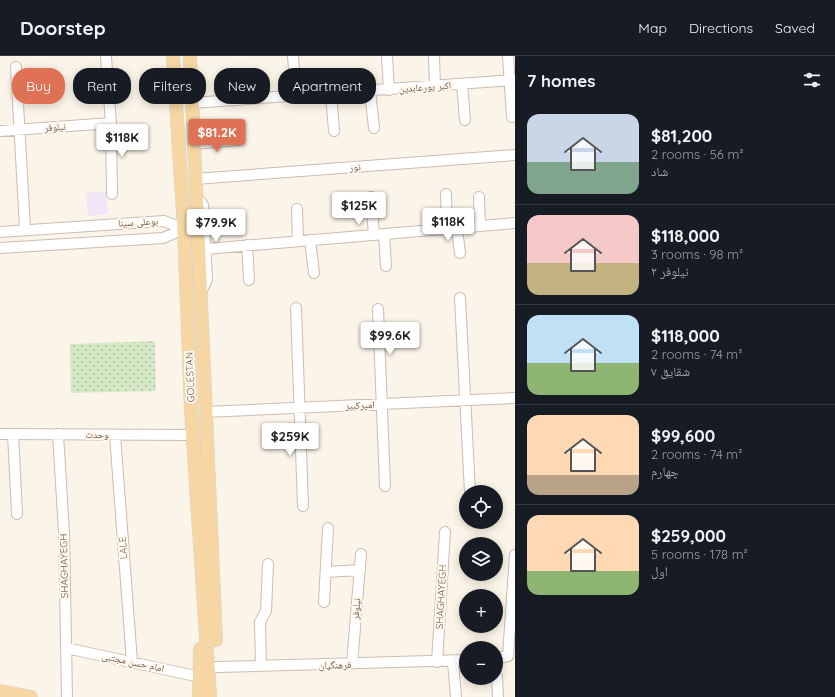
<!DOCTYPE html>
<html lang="en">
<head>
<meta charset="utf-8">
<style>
	:root { --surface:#171b24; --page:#242831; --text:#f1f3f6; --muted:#9ea1a6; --line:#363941; --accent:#df7154 }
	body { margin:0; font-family:Quicksand,"Noto Naskh Arabic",sans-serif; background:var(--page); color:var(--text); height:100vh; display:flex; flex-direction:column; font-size:15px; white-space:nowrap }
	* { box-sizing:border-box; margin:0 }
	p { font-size:13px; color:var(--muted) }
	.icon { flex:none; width:22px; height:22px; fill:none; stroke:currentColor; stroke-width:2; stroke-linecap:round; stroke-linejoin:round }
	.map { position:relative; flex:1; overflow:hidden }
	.details { display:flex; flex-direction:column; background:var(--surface); width:320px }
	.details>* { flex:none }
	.banner { position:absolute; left:12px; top:12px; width:380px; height:36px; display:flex; gap:8px }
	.fabs { position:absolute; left:459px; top:429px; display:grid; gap:8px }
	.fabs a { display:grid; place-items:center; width:44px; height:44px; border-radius:50%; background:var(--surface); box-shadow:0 2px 10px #0003; font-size:20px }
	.price { position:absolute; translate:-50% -34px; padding:0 9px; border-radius:4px; background:#fff; color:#222; font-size:13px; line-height:26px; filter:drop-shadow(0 1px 2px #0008) }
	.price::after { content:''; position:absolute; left:50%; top:24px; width:12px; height:9px; margin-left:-6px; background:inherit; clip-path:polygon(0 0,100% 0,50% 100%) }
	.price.active { background:var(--accent); color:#fff }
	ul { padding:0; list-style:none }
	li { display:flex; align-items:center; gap:12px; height:100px; padding:0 12px }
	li+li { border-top:1px solid var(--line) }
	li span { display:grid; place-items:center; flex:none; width:112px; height:80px; border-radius:12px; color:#555 }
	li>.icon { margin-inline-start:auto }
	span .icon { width:48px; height:48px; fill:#fffc; stroke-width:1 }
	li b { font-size:17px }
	h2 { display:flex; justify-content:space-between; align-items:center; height:48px; padding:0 12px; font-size:17px }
	.tag { padding:0 14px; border-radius:16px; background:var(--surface); box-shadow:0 2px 10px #0003; font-size:14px; line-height:36px }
	.tag.active { background:var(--accent); color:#fff }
	header { display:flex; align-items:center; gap:24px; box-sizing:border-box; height:56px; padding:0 20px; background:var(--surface); border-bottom:1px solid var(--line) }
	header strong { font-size:19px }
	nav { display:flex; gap:22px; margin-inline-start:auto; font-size:14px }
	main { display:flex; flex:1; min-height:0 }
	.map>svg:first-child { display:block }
	.education { fill:#f1e5f8 }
	.park { fill:url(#park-dots) }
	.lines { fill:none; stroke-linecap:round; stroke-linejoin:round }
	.minor-casing { stroke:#cdbcaf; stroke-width:12 }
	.major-casing { stroke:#d8d1cd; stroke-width:14 }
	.minor { stroke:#fff; stroke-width:10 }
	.major { stroke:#f6d7a4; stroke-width:13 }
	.labels { text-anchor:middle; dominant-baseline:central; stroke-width:4; stroke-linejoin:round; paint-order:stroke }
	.street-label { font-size:10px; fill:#755b4d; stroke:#fef8ee }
</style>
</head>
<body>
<header>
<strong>Doorstep</strong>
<nav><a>Map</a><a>Directions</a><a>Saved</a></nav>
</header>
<main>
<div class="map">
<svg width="515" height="641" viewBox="0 0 515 641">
	<defs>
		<pattern id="park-dots" width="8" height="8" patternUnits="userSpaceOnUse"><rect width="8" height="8" fill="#d5e9c7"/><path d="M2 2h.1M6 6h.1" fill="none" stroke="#b1c0a4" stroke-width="1.8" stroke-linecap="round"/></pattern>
	</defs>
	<rect width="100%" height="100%" fill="#fbf4e8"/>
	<path class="education" d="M 106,135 L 108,158 L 88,160 L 86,137 Z"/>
	<path class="park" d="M 155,285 L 156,335 L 71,337 L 70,288 Z"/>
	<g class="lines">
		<g class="minor-casing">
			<path id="minor" d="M 293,0 L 296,40
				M 387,0 L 389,34
				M 434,0 L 435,30
				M 508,0 L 512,61
				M 106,1 L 111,67 L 112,138
				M 16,11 L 25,173
				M 462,28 L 465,64
				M 370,35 L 374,72
				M 331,38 L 334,75
				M 192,47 L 515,24
				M 0,75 L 111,67
				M 193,88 L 238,84
				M 195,123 L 515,99
				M 446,138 L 447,174
				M 371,141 L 374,179
				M 479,141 L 480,170
				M 201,146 L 203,149 L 207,224 L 201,236
				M 297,153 L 298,185
				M 457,173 L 460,197
				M 0,176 L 164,165 L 184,173
				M 384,179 L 386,210
				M 310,184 L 314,217
				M 247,189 L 249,224
				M 0,192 L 163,182 L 184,173
				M 206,193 L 515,167
				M 460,242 L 470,436
				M 296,252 L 303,450
				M 378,253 L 385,430
				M 205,356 L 515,342
				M 0,378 L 193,379
				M 13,378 L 17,458
				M 58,378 L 64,476 L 67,641
				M 115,379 L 132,606
				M 326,516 L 360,514
				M 324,546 L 328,472
				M 66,592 L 200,621
				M 496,602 L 508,600 L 515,499
				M 437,606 L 445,476
				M 453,606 L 456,641
				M 352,608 L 361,498
				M 261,610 L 260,566 L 266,555 L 268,508
				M 217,611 L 466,604
				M 497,621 L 498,641"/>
		</g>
		<g class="major-casing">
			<path id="major" d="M 173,0 L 184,173 L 191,353 L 210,641
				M 190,0 L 216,584
				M 0,635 L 31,641
				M 199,641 L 200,593"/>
		</g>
		<use href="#minor" class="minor"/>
		<use href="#major" class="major"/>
	</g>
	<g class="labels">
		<g class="street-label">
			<text transform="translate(425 31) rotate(-4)">اکبر پورعابدین</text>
			<text transform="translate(55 71) rotate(-4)">نیلوفر</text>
			<text transform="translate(355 111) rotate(-4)">نور</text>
			<text transform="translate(138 166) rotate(-3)">بوعلی سینا</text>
			<text transform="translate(190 321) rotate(-92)">GOLESTAN</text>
			<text transform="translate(360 349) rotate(-2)">امیرکبیر</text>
			<text x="97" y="378">وحدت</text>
			<text transform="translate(123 492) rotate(-94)">LALE</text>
			<text transform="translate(64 510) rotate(-91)">SHAGHAYEGH</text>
			<text transform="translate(441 541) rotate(-87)">SHAGHAYEGH</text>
			<text transform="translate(356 553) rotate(-85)">نیلوفر</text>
			<text transform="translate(133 606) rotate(12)">امام حسن مجتبی</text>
			<text transform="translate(335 609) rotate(-1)">فرهنگیان</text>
		</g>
	</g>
</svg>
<div class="fabs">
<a><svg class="icon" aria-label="locate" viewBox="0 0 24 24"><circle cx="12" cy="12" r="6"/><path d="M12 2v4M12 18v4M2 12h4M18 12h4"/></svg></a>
<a><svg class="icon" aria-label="layers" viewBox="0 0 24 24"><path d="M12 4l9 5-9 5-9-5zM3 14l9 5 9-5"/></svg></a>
<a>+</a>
<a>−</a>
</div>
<b class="price active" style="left:217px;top:97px">$81.2K</b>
<b class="price" style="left:122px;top:102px">$118K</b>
<b class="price" style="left:359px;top:170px">$125K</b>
<b class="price" style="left:448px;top:186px">$118K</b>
<b class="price" style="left:216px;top:187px">$79.9K</b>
<b class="price" style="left:390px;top:300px">$99.6K</b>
<b class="price" style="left:290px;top:401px">$259K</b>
<div class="banner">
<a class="tag active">Buy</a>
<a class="tag">Rent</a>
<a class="tag">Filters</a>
<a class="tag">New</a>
<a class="tag">Apartment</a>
</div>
</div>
<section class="details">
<h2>7 homes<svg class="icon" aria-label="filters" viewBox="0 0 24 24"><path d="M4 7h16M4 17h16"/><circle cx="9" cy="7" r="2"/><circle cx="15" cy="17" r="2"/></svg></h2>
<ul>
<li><span style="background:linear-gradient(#c9d6e8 60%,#7fa58c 0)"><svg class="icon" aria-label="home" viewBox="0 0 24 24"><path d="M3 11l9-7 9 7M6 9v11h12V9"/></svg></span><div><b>$81,200</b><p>2 rooms · 56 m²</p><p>شاد</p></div></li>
<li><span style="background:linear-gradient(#f6c9c9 60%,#c2b280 0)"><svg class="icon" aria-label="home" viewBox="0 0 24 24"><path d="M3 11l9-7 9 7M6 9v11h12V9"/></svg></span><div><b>$118,000</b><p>3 rooms · 98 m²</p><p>نیلوفر ۲</p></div></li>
<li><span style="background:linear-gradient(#bfe0f5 60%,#8fb573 0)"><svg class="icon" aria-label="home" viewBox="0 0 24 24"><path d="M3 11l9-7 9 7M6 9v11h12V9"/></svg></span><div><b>$118,000</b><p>2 rooms · 74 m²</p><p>شقایق ۷</p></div></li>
<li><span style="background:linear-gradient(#ffd9b3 75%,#b9a48a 0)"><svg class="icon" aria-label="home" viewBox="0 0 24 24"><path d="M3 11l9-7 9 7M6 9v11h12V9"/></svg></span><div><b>$99,600</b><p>2 rooms · 74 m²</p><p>چهارم</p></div></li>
<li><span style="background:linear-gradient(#ffd9b3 70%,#8fb573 0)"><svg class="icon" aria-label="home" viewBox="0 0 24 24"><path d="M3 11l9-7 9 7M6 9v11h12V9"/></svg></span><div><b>$259,000</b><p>5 rooms · 178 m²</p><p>اول</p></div></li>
</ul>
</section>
</main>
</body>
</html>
